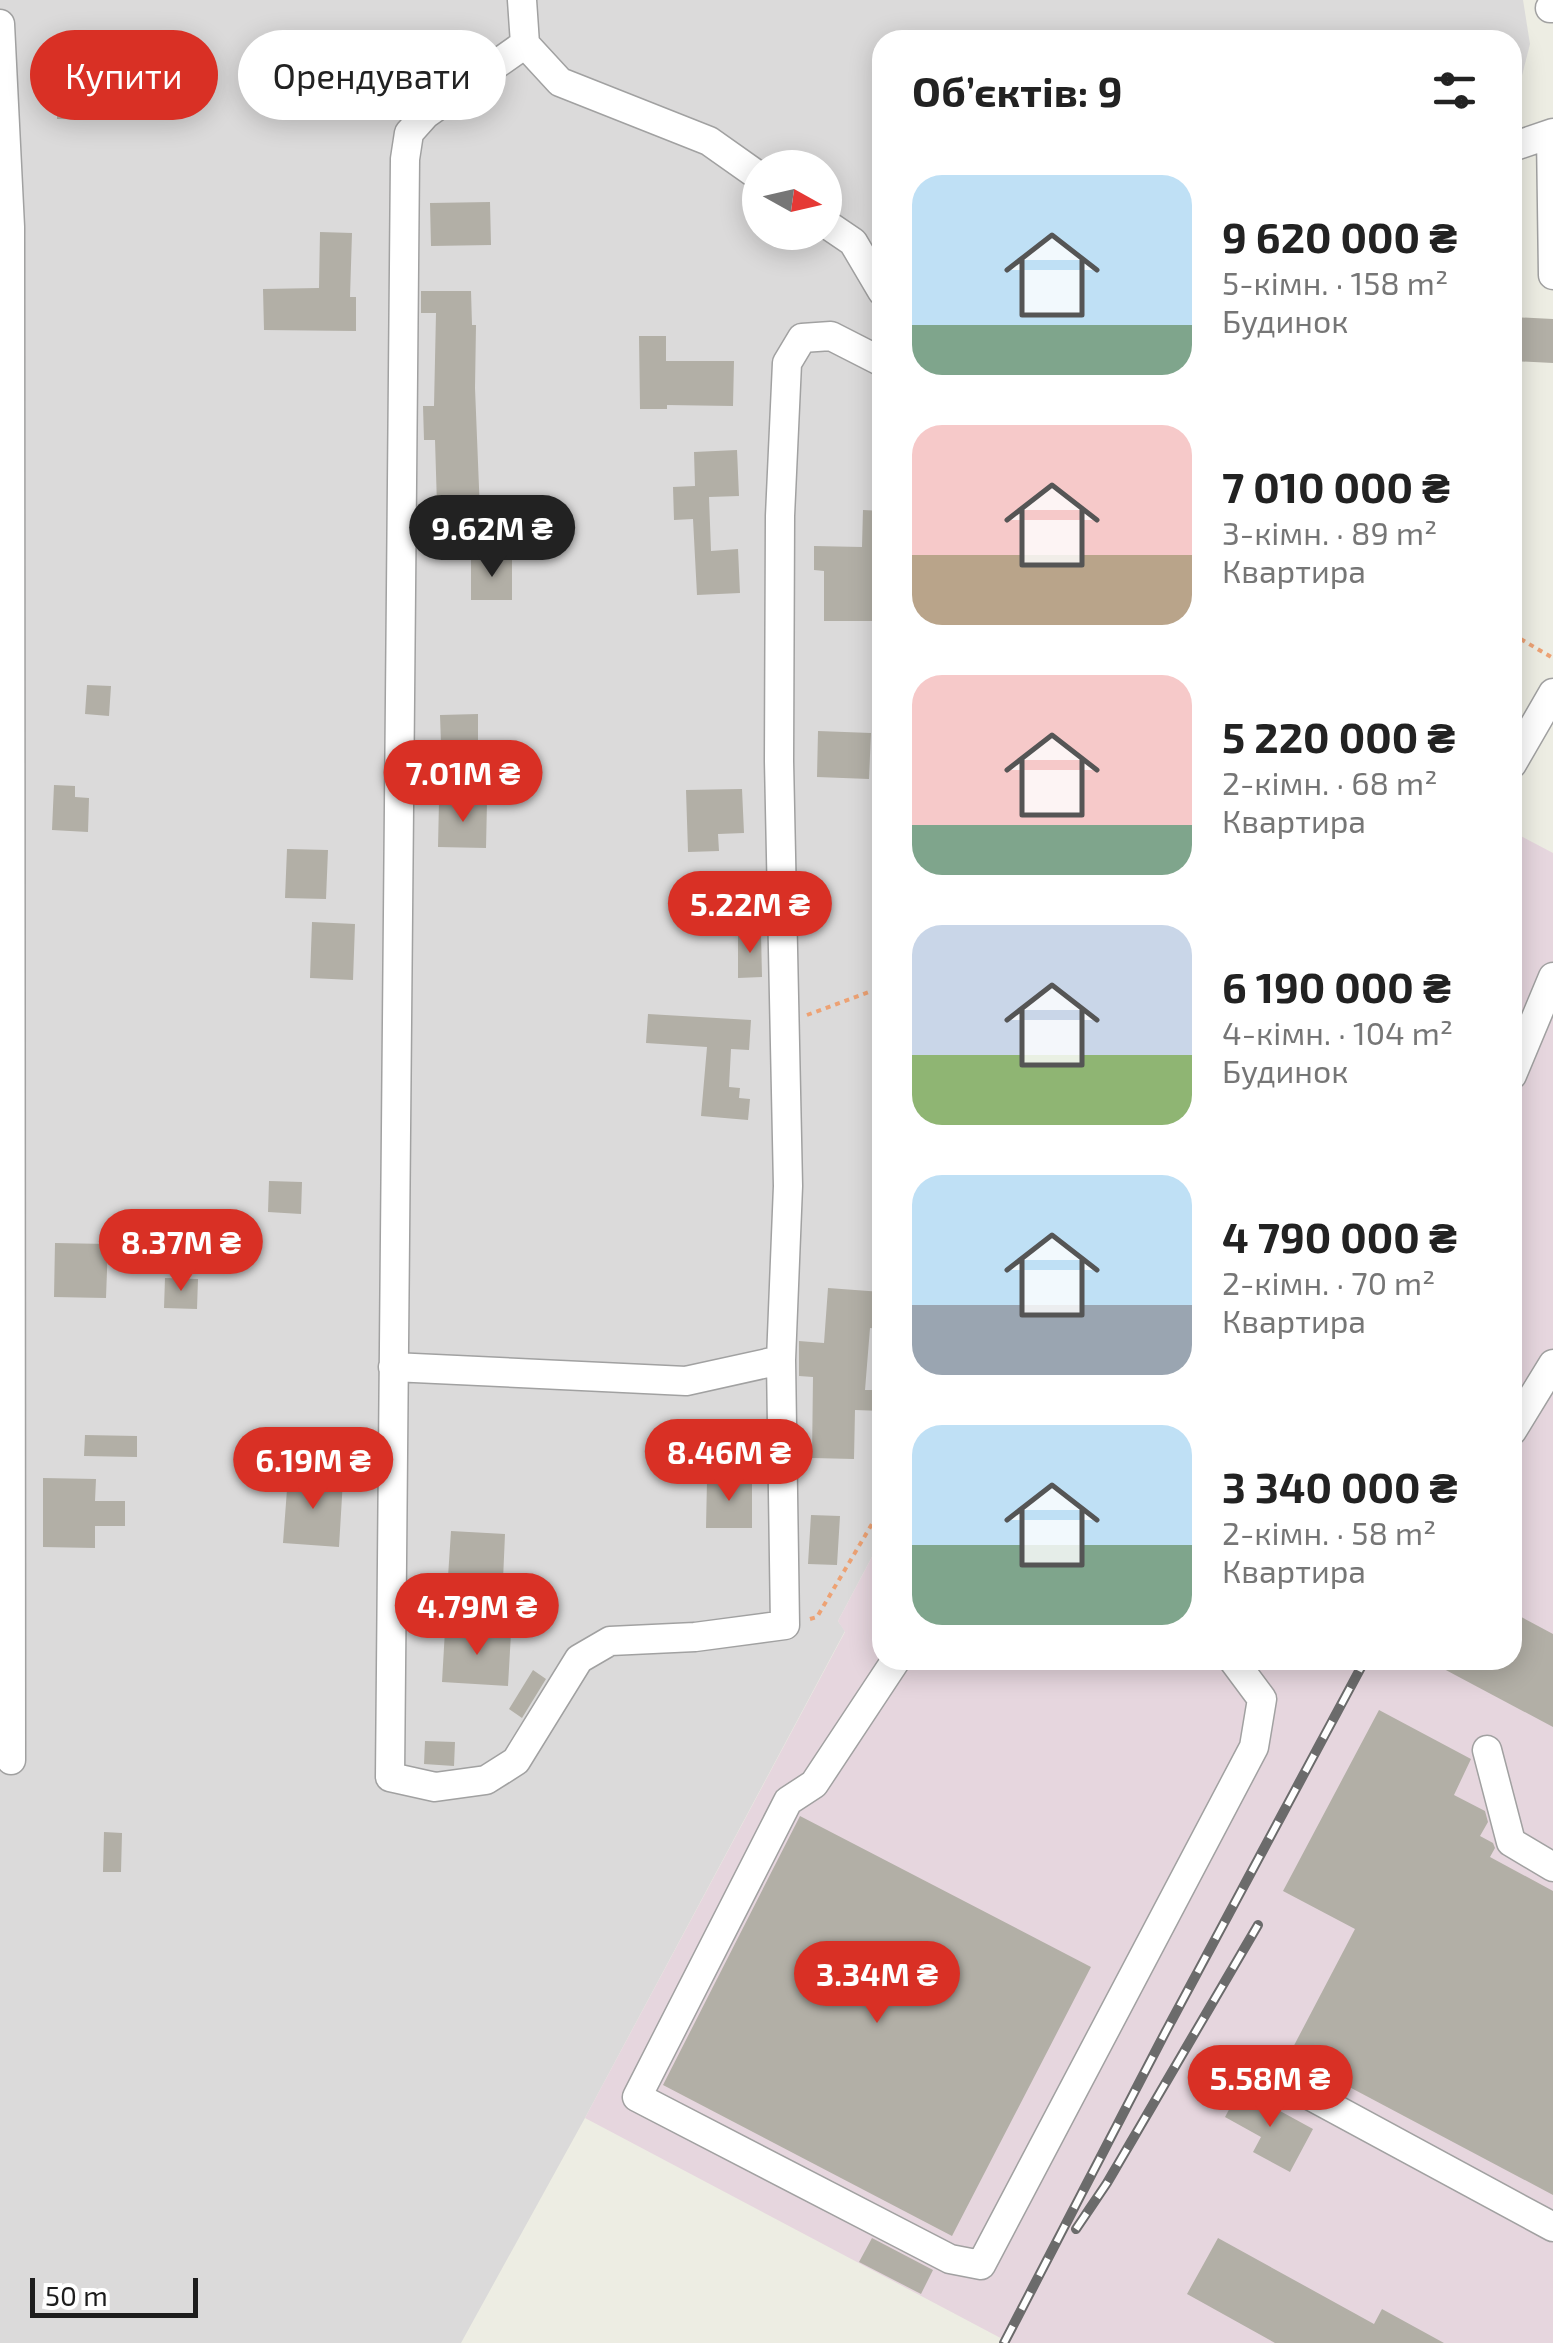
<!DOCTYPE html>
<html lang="uk">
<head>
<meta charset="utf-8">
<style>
	:root { --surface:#fff; --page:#f6f6f6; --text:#222; --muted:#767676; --accent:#d93025 }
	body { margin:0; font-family:"Exo 2",sans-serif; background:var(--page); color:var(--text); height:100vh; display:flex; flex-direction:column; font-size:38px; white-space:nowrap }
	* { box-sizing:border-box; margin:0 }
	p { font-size:32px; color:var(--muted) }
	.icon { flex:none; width:55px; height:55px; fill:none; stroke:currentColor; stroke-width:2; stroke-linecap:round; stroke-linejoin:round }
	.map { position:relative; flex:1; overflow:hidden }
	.sheet { position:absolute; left:872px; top:30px; width:650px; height:1640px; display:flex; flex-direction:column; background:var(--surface); border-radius:30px; box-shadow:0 5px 25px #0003 }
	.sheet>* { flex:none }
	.top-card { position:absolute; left:30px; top:30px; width:692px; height:90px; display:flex; gap:20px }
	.needle { width:65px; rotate:98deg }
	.controls { position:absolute; left:742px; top:150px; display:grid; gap:20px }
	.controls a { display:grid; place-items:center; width:100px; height:100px; border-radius:50%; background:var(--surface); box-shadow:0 5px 25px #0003; font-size:50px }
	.scale { position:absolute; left:30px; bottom:25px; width:168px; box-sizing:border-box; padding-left:10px; border:5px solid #1d1d1d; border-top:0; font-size:28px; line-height:35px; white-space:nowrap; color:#1d1d1d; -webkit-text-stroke:8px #fff; paint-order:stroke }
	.price { position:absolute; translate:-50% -85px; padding:0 22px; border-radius:35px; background:var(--accent); color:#fff; font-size:32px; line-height:65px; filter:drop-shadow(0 2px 5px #0008) }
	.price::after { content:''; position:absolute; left:50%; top:60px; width:30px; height:22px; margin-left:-15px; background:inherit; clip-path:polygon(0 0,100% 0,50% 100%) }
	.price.current { background:#222; color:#fff }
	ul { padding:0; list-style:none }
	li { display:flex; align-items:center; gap:30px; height:250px; padding:0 40px }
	li span { display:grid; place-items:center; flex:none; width:280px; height:200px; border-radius:30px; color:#555 }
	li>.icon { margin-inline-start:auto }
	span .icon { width:120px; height:120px; fill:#fffc; stroke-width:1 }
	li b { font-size:42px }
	h2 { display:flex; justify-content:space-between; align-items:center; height:120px; padding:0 40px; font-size:42px }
	.tag { padding:0 35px; border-radius:45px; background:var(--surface); box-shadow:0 5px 25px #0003; font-size:35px; line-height:90px }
	.tag.current { background:var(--accent); color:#fff }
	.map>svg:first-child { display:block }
	.residential { fill:#dbdada; fill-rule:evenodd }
	.industrial { fill:#e6d6de }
	.building { fill:#b2afa6 }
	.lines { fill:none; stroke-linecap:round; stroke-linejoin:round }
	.minor-casing { stroke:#a1a1a1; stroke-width:31 }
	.path { stroke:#eda274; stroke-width:4; stroke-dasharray:5 5; stroke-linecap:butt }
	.minor { stroke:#fff; stroke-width:28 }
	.rail-casing { stroke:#6b6b6b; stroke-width:10 }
	.rail { stroke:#fff; stroke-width:6; stroke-dasharray:19; stroke-linecap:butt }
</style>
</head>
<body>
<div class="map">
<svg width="1553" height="2343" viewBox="0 0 1553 2343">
	<rect width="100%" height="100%" fill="#edede3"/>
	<path class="residential" d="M 0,0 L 1523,0 L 1530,44 L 1513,111 L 1512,40 L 882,40 L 882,1538 L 838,1621 L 845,1631 L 585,2118 L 461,2343 L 0,2343 ZM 760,168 L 825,168 L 825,232 L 760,232 Z"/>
	<path class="industrial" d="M 1513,832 L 1553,853 L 1553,2343 L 1010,2343 L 585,2118 L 845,1632 L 838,1621 L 882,1538 L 882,1660 L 1512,1660 Z"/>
	<path class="building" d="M 58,67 L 115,68 L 114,120 L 57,119 Z
		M 490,202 L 491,245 L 431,246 L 430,203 Z
		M 320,232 L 352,233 L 350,297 L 356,297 L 356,331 L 264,330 L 263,289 L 319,288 Z
		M 421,291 L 471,291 L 472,325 L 476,325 L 475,388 L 481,537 L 438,538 L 435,440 L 424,440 L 423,406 L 434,406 L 436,313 L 421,313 Z
		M 1512,317 L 1553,319 L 1553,363 L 1512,361 Z
		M 639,336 L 666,336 L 666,361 L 734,361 L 733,406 L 667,405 L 667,409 L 640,409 Z
		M 737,450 L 739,496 L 709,497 L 711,551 L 738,549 L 740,593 L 697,595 L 693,519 L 674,520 L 673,487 L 695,486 L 694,452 Z
		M 863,510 L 882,511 L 882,572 L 874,572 L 874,621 L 824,621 L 824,571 L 814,570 L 814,546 L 862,547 Z
		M 471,559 L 512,559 L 512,600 L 471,600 Z
		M 87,685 L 111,686 L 109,716 L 85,714 Z
		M 478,714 L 478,743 L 441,744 L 440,715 Z
		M 818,731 L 871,733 L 869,779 L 817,777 Z
		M 417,772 L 445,774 L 444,795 L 417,794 Z
		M 54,785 L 75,786 L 75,797 L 89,798 L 88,832 L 52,830 Z
		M 742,789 L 744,833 L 718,834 L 719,851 L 688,852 L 686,790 Z
		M 439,801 L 487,802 L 486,848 L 438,847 Z
		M 287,849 L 328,850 L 326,899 L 285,898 Z
		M 312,922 L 355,924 L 353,980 L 310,978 Z
		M 738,934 L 761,934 L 762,977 L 738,978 Z
		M 648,1014 L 751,1020 L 749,1050 L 731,1049 L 729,1087 L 740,1088 L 739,1098 L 750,1099 L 748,1120 L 701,1116 L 707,1047 L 646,1043 Z
		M 269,1181 L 302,1182 L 301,1214 L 268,1212 Z
		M 55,1243 L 108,1244 L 106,1298 L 54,1297 Z
		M 165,1278 L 198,1279 L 197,1309 L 164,1308 Z
		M 828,1288 L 882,1292 L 879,1329 L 870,1328 L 865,1390 L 882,1390 L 882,1411 L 855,1410 L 854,1459 L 812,1458 L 813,1377 L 799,1376 L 799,1341 L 824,1343 Z
		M 85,1435 L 137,1436 L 137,1457 L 84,1456 Z
		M 288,1476 L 343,1480 L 339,1547 L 283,1543 Z
		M 43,1478 L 96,1479 L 95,1501 L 125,1501 L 125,1526 L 95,1526 L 95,1548 L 43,1547 Z
		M 707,1480 L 752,1481 L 752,1528 L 706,1528 Z
		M 811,1515 L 840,1516 L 837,1565 L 808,1564 Z
		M 451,1531 L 505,1534 L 503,1580 L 448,1577 Z
		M 1512,1612 L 1553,1634 L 1553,1727 L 1427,1660 L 1512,1660 Z
		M 445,1630 L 511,1633 L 508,1686 L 442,1682 Z
		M 533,1670 L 546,1679 L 522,1718 L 509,1709 Z
		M 1379,1710 L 1471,1759 L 1454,1795 L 1485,1811 L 1488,1822 L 1480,1836 L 1493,1843 L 1495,1848 L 1490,1857 L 1553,1891 L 1553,2195 L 1289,2055 L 1355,1929 L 1283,1891 Z
		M 425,1741 L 455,1742 L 454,1766 L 424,1764 Z
		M 800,1816 L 1091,1967 L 952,2236 L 663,2085 Z
		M 104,1832 L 122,1833 L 121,1872 L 103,1872 Z
		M 1240,2089 L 1313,2129 L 1290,2172 L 1253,2152 L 1261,2137 L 1225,2117 Z
		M 872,2238 L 933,2270 L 921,2294 L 859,2262 Z
		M 1218,2238 L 1374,2324 L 1382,2309 L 1444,2343 L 1275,2343 L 1187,2294 Z"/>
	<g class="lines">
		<g class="minor-casing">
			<path id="minor" d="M 522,0 L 525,44 L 426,114 L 409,133 L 405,159 L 390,1777 L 435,1787 L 486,1780 L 516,1761 L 579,1659 L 610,1641 L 695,1637 L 785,1625 L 781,1360 L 788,1186 L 779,761 L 780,516 L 787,363 L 802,338 L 831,336 L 882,362
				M 1550,8 L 1553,8
				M 0,24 L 10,227 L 11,1760
				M 525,44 L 560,82 L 709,141 L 760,177
				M 1551,135 L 1553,275
				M 1512,147 L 1553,133
				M 825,223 L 853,242 L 882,291
				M 1512,764 L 1553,693
				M 1512,1075 L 1553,977
				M 393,1367 L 686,1381 L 781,1360
				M 1512,1431 L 1553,1364
				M 896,1660 L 814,1784 L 788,1801 L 637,2097 L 950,2259 L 981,2265 L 1254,1747 L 1262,1699 L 1233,1660
				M 1487,1750 L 1511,1842 L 1553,1867
				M 1263,2070 L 1553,2227"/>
		</g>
		<path class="path" d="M 1512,634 L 1553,658
			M 807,1015 L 882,987
			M 810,1619 L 817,1617 L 882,1507"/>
		<use href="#minor" class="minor"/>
		<g class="rail-casing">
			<path id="rail" d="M 1076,2229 L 1107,2183 L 1258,1925
				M 1004,2343 L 1166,2031 L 1365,1660"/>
		</g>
		<use href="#rail" class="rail"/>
	</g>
</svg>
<div class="controls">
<a><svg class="needle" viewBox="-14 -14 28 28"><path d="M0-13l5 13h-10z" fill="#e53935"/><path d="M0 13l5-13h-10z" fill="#767676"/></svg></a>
</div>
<div class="scale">50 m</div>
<b class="price current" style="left:492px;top:580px">9.62M ₴</b>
<b class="price" style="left:463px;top:825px">7.01M ₴</b>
<b class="price" style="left:750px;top:956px">5.22M ₴</b>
<b class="price" style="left:181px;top:1294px">8.37M ₴</b>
<b class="price" style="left:729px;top:1504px">8.46M ₴</b>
<b class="price" style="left:313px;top:1512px">6.19M ₴</b>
<b class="price" style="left:477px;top:1658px">4.79M ₴</b>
<b class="price" style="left:877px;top:2026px">3.34M ₴</b>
<b class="price" style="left:1270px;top:2130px">5.58M ₴</b>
<div class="top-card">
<a class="tag current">Купити</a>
<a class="tag">Орендувати</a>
</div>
<section class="sheet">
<h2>Об’єктів: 9<svg class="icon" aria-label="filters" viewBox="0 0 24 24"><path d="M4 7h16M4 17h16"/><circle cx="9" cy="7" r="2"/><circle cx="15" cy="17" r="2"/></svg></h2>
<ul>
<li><span style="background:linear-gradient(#bfe0f5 75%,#7fa58c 0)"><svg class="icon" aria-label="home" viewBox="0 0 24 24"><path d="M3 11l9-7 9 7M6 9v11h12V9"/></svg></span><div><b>9 620 000 ₴</b><p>5-кімн. · 158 m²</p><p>Будинок</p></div></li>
<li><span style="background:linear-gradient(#f6c9c9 65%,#b9a48a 0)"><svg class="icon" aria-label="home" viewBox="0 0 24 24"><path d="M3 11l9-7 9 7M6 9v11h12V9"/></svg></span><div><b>7 010 000 ₴</b><p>3-кімн. · 89 m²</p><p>Квартира</p></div></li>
<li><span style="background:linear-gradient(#f6c9c9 75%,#7fa58c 0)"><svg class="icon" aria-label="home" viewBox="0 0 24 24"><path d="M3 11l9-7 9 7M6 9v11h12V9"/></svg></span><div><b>5 220 000 ₴</b><p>2-кімн. · 68 m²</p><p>Квартира</p></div></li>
<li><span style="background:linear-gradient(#c9d6e8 65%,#8fb573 0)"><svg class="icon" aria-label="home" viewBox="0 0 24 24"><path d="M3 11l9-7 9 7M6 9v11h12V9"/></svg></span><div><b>6 190 000 ₴</b><p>4-кімн. · 104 m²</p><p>Будинок</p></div></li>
<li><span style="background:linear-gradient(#bfe0f5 65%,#9aa5b1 0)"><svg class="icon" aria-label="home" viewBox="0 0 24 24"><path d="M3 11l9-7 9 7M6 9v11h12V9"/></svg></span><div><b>4 790 000 ₴</b><p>2-кімн. · 70 m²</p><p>Квартира</p></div></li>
<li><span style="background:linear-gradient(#bfe0f5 60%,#7fa58c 0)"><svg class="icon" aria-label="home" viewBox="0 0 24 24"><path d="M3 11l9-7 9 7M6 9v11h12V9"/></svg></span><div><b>3 340 000 ₴</b><p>2-кімн. · 58 m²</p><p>Квартира</p></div></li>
</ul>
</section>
</div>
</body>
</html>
